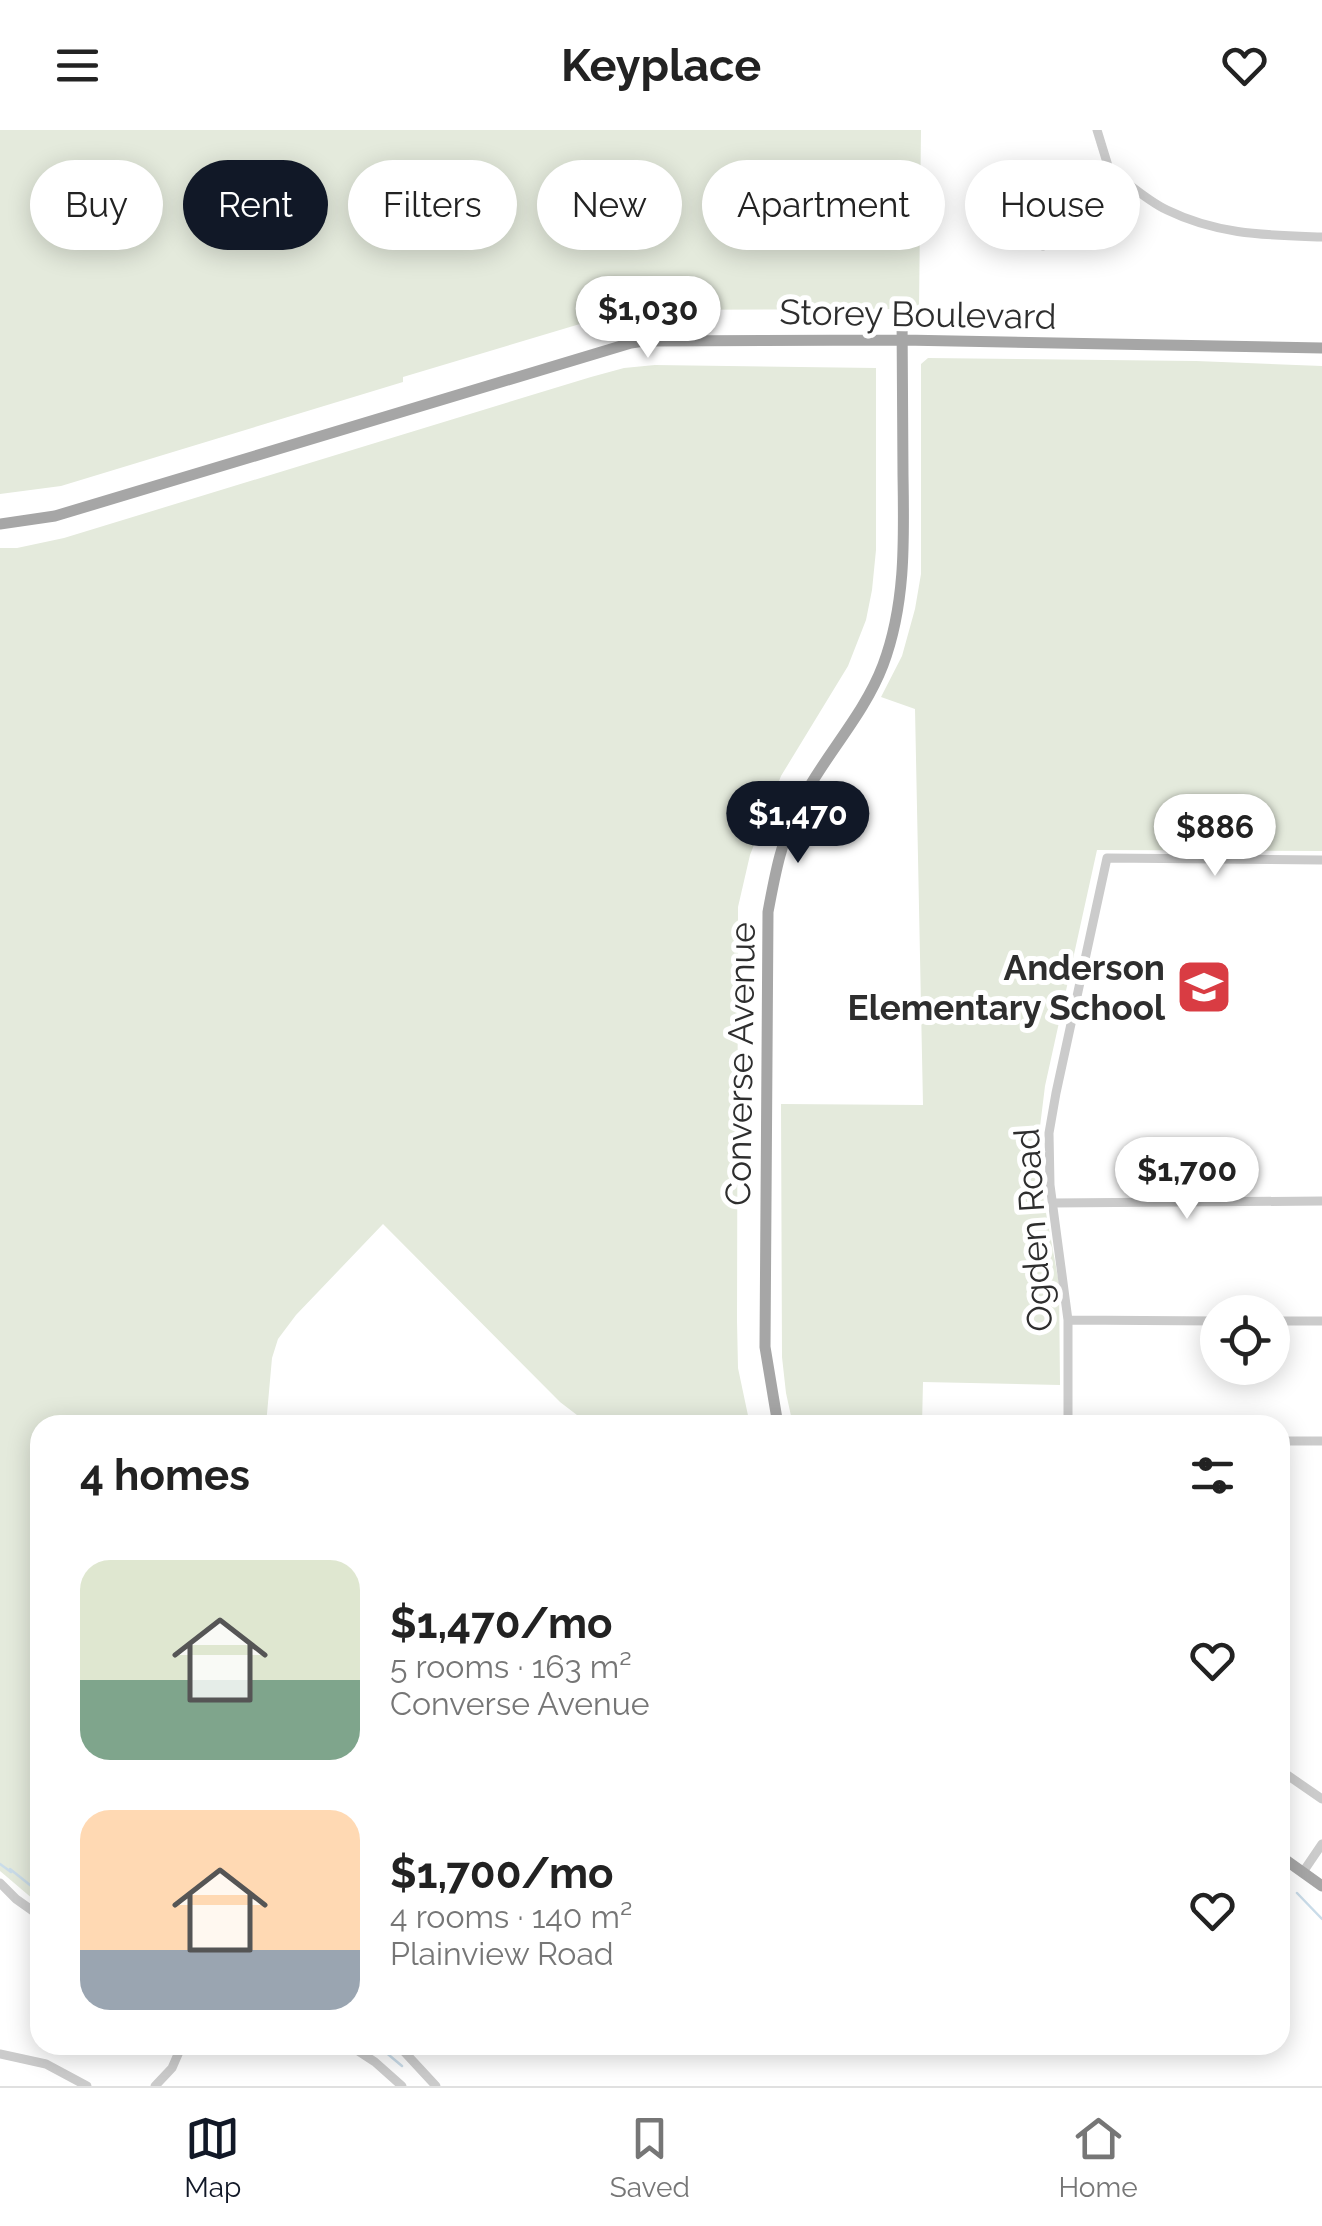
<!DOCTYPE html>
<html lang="en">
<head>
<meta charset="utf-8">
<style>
	:root { --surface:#fff; --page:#f6f6f6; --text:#222; --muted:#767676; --line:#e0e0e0; --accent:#111827 }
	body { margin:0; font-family:Raleway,sans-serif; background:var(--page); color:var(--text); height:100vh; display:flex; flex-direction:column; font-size:38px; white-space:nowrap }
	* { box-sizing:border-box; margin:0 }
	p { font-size:32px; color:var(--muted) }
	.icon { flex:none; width:55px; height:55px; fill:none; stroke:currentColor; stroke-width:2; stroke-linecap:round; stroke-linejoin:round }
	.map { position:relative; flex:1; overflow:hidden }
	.details { position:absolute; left:30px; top:1285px; width:1260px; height:640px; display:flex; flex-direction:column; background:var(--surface); border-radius:30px; box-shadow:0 5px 25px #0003 }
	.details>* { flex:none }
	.guide { position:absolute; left:30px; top:30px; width:1262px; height:90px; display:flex; gap:20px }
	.tools { position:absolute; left:1200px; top:1165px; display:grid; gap:20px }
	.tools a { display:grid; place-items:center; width:90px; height:90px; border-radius:50%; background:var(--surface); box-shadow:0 5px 25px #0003; font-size:50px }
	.price { position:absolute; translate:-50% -85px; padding:0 22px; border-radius:35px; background:#fff; color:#222; font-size:32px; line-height:65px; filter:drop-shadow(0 2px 5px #0008) }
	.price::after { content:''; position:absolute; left:50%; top:60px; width:30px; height:22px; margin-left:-15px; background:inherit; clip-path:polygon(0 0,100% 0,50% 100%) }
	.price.selected { background:var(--accent); color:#fff }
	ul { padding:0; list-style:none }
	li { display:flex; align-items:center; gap:30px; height:250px; padding:0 50px }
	li span { display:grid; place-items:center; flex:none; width:280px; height:200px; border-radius:30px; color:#555 }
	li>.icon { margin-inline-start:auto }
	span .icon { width:120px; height:120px; fill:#fffc; stroke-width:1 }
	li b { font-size:42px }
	h2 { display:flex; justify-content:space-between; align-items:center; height:120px; padding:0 50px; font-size:42px }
	.tag { padding:0 35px; border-radius:45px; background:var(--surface); box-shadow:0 5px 25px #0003; font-size:35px; line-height:90px }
	.tag.selected { background:var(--accent); color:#fff }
	header { display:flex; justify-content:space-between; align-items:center; height:130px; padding:0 50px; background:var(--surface); font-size:45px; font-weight:700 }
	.tabs { display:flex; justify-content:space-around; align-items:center; height:140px; border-top:2px solid var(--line); background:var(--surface); font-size:28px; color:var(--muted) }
	.tabs a { display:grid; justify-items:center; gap:5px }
	.tabs .selected { color:var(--accent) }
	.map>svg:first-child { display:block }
	.green { fill:#e4eadc }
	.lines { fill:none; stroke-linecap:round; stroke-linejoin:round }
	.stream { stroke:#cadce9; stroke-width:2.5 }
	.minor { stroke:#cbcbcb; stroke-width:9 }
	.major { stroke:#a6a6a6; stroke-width:11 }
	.labels { text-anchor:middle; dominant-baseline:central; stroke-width:10; stroke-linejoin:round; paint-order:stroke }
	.street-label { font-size:35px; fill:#2e2e2e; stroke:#fff }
	.poi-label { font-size:35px; font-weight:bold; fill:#2e2e2e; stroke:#fff; text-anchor:end }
</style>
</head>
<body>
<header><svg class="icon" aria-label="menu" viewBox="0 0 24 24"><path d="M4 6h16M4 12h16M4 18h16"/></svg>Keyplace<svg class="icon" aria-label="heart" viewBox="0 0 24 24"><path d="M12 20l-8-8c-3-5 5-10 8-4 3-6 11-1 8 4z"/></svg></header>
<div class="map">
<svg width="1322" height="1956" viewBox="0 0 1322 1956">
	<rect width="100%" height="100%" fill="#fff"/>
	<path class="green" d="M 0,0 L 921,0 L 919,179 L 643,180 L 600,188 L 403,247 L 403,252 L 61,356 L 0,364 Z
		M 928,228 L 1196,231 L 1322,236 L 1322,721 L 1097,720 L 1045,956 L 1036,1029 L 1059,1153 L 1060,1255 L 923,1252 L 922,1295 L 793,1295 L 786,1263 L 782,1227 L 781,974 L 923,975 L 915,579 L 881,567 L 902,526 L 915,479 L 921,444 L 921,234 Z
		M 655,235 L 876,238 L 876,420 L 872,460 L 866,490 L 848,536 L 781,646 L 750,725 L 738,777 L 737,1191 L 738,1238 L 750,1295 L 590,1295 L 560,1272 L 383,1094 L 296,1185 L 278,1209 L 272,1228 L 266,1295 L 40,1295 L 40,1775 L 0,1741 L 0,418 L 17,418 L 64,408 L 591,247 L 624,238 Z"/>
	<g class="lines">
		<path class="stream" d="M 0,1734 L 11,1742
			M 10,1739 L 40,1763
			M 1280,1751 L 1285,1754
			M 1297,1763 L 1322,1789
			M 377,1915 L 402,1936"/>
		<path class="minor" d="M 1097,0 L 1109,39
			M 1109,39 C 1127,52 1146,70 1167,80 C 1218,105 1266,105 1322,107
			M 1043,116 C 1060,77 1071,60 1109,39
			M 1053,1073 L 1322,1071
			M 1068,1190 L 1218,1191
			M 1272,1191 L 1322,1191
			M 1068,1295 L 1068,1190 L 1050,1055 L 1049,1003 L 1056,963 L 1107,728 L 1322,730
			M 1280,1311 L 1322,1311
			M 1280,1640 L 1322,1669
			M 1303,1742 L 1322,1714
			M 0,1753 L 16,1769 L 40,1786
			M 349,1915 L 375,1932 L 402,1956
			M 398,1915 L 436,1956
			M 0,1924 L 46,1934 L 87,1956
			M 155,1956 L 172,1938 L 182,1915"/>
		<path class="major" d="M 0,394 L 55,386 L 631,213 L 644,211 L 903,210 L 1322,218
			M 778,1295 L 765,1217 L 768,782 C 775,744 782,707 800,673 C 825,625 864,585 883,535 C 906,474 904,409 903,345 C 903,291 902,237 902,184
			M 1280,1726 L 1322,1756"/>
	</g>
	<defs>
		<g id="school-square" transform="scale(2.875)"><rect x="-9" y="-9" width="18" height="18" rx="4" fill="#d93c43" stroke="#fff"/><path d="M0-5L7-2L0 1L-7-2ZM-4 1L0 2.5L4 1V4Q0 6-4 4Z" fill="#fff"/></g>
	</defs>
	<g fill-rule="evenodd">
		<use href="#school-square" x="1204" y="857"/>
	</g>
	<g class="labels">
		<g class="street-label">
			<text transform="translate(918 184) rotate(1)">Storey Boulevard</text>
			<text transform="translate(740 934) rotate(-89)">Converse Avenue</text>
			<text transform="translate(1033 1100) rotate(-94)">Ogden Road</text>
		</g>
		<g class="poi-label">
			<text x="1165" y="837">Anderson<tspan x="1165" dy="40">Elementary School</tspan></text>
		</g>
	</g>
</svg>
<div class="tools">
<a><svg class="icon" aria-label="locate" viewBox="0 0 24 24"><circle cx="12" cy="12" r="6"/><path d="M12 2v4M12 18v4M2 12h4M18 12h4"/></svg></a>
</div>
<b class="price" style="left:648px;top:231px">$1,030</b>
<b class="price selected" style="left:798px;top:736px">$1,470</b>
<b class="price" style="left:1215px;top:749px">$886</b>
<b class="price" style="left:1187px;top:1092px">$1,700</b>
<div class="guide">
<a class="tag">Buy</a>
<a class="tag selected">Rent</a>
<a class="tag">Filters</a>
<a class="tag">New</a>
<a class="tag">Apartment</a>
<a class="tag">House</a>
</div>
<section class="details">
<h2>4 homes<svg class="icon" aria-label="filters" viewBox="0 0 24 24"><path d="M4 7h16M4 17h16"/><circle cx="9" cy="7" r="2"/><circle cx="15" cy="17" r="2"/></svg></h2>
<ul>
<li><span style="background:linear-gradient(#dfe7d0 60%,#7fa58c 0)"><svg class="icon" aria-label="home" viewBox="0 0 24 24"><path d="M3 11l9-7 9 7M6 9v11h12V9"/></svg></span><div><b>$1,470/mo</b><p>5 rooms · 163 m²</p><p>Converse Avenue</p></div><svg class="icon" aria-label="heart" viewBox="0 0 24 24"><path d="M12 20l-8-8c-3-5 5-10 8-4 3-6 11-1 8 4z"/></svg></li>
<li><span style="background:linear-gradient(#ffd9b3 70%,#9aa5b1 0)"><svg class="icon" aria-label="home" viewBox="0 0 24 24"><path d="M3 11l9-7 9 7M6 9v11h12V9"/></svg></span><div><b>$1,700/mo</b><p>4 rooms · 140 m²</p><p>Plainview Road</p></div><svg class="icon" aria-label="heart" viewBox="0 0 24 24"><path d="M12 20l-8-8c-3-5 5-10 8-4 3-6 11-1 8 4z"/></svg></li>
</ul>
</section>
</div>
<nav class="tabs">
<a class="selected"><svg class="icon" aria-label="map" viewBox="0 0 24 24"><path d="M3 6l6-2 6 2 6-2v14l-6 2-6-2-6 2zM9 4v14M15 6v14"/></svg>Map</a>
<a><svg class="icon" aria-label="saved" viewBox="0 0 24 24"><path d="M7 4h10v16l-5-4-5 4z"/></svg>Saved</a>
<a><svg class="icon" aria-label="home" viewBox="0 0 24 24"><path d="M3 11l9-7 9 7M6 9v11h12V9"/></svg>Home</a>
</nav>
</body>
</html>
